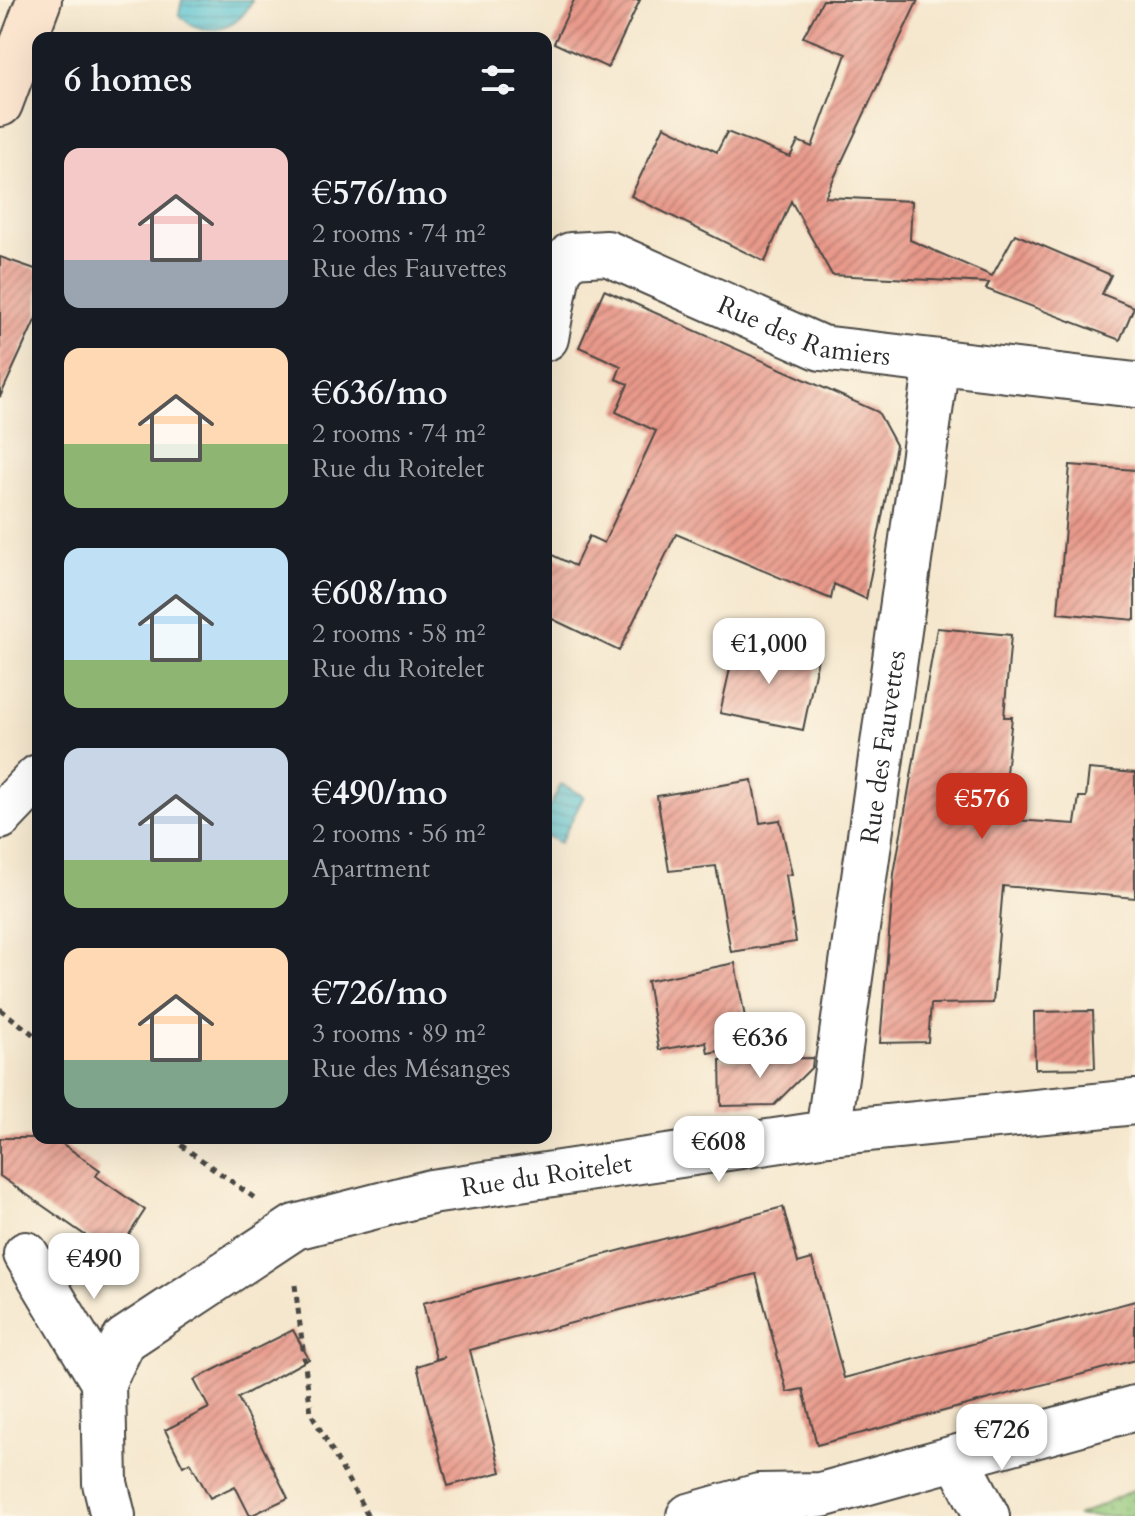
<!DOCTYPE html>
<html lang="en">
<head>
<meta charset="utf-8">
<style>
	:root { --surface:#171b24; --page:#20242c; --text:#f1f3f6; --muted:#9ea1a6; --accent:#c8321e }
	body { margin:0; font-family:Cardo,serif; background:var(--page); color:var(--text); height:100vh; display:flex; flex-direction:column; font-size:30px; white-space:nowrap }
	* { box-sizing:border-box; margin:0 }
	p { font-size:26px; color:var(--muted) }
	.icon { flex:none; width:44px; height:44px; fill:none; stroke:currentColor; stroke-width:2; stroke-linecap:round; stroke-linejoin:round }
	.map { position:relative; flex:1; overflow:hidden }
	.drawer { position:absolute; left:32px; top:32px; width:520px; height:1112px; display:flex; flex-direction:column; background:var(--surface); border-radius:16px; box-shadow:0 8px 32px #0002 }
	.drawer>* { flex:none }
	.price { position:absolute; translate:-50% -68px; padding:0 18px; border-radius:16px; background:#fff; color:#222; font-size:26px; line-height:52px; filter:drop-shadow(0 2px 4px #0008) }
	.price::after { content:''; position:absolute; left:50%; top:48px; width:24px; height:18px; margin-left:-12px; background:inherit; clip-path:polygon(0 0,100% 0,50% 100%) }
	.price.active { background:var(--accent); color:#fff }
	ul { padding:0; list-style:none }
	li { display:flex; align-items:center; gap:24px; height:200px; padding:0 32px }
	li span { display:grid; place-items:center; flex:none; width:224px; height:160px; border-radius:16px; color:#555 }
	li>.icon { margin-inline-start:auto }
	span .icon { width:96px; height:96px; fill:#fffc; stroke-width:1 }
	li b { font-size:34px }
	h2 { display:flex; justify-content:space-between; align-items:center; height:96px; padding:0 32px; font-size:34px }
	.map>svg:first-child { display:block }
	.park { fill:url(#park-dots); stroke:#5f7a52; stroke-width:2 }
	.water { fill:url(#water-rules); stroke:#41777e; stroke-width:2 }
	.building { fill:url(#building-hatch) }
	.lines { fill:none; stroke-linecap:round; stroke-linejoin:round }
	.street-casing { stroke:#494743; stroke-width:48 }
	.secondary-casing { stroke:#494743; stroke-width:48 }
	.path { stroke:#494743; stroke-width:5; stroke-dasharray:6 6; stroke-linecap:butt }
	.street { stroke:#fff; stroke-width:44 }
	.secondary { stroke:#fce5cf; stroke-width:44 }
	.labels { text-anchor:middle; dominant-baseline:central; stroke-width:7; stroke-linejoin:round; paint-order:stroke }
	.street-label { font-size:26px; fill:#2b2b2b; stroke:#fcf5e5 }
</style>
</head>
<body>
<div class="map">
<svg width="1135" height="1516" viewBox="0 0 1135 1516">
	<defs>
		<pattern id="park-dots" width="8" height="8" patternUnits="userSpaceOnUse" patternTransform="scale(2)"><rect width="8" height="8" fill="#93c87a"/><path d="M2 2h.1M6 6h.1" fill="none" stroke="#78a364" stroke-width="1.8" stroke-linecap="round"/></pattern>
		<pattern id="water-rules" width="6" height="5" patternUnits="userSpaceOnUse" patternTransform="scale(2)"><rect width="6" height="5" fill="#57c3d1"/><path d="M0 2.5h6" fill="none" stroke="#489faa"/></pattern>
		<pattern id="building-hatch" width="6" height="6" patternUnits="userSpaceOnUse" patternTransform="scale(2)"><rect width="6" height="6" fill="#e8998a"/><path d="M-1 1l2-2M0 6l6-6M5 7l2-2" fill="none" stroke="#bc7d71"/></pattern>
	</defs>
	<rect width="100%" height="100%" fill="#fcf5e5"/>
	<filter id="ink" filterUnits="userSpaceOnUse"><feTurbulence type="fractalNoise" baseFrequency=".0125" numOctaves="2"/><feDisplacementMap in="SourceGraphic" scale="16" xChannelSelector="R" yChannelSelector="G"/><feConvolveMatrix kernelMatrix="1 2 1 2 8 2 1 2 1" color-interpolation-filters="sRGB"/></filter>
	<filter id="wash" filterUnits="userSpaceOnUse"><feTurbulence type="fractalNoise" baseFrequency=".006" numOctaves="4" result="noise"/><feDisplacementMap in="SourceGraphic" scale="32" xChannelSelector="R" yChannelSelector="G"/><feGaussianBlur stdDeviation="1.8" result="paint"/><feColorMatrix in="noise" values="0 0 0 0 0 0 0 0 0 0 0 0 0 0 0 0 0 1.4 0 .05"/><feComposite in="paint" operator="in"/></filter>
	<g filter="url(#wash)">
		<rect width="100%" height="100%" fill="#f5e7cd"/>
		<path class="park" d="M 1135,1489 L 1135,1516 L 1077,1516 Z"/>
		<path class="water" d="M 182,0 L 252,0 C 239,31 201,42 179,14 Z
			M 561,784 L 584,796 L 560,843 L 546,836 L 546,813 Z"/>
		<g id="blocks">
			<path class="building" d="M 574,0 L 640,0 L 608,68 L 554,43 Z
				M 823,0 L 918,0 L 825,197 L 912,201 L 910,240 L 992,276 L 1015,234 L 1111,275 L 1102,294 L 1134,307 L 1120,340 L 986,289 L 989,283 L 832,275 L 791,201 L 765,262 L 631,196 L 664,126 L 717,152 L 727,132 L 790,157 L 798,141 L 812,147 L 846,54 L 803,37 Z
				M 0,257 L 38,270 L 38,314 L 0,397 Z
				M 604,290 L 878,412 L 896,445 L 866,599 L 834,584 L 831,599 L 676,534 L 619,651 L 546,616 L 546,552 L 575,566 L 589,536 L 604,543 L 656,431 L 616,412 L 628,384 L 616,379 L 621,366 L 579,347 Z
				M 1070,465 L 1135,470 L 1135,620 L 1058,613 Z
				M 937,628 L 1011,635 L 1004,717 L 1012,717 L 1001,819 L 1075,824 L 1079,797 L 1086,797 L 1089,769 L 1135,773 L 1135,898 L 1003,886 L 993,1003 L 931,1004 L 928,1042 L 880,1043 L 894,874 Z
				M 736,642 L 818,658 L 803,730 L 720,713 Z
				M 752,780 L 760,823 L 780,820 L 792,874 L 786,875 L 796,942 L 731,952 L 716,866 L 669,871 L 657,796 Z
				M 735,963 L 750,1045 L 708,1053 L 706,1042 L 659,1050 L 647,981 Z
				M 1093,1011 L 1095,1068 L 1035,1069 L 1034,1012 Z
				M 813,1058 L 812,1067 L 774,1105 L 721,1106 L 720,1060 Z
				M 0,1138 L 54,1138 L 100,1170 L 96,1176 L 145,1210 L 115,1256 L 0,1176 Z
				M 783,1207 L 798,1263 L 812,1259 L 844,1378 L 1135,1301 L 1135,1360 L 817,1445 L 803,1389 L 787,1392 L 756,1274 L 470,1350 L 501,1472 L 448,1486 L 417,1366 L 445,1357 L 436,1359 L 423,1303 Z
				M 293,1330 L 309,1359 L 238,1398 L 288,1498 L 250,1516 L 235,1486 L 210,1498 L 190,1462 L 183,1466 L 165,1430 L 209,1408 L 194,1380 Z"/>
		</g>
	</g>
	<g filter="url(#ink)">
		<use href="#blocks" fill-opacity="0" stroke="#494743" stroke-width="2"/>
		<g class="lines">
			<g class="street-casing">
				<g id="street">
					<path id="s1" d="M 546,338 L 558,272 L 571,255 L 607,253 L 821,348 L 1135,385"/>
					<path d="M 0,817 L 38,777"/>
					<path id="s2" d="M 828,1133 L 937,362"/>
					<path d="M 26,1254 L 103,1382"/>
					<path d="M 957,1458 L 987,1516"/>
					<path id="s3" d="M 113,1516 L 105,1483 L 103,1382 L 124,1340 L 295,1227 L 431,1192 L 828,1133 L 1135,1102"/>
					<path d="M 689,1516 L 759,1496 L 821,1495 L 1135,1408"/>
				</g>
			</g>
			<g class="secondary-casing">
				<path id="secondary" d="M 0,104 L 39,0"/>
			</g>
			<path class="path" d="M 0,1009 L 38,1038
				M 171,1138 L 256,1199
				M 295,1285 L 311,1413 L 368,1516"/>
			<use href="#street" class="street"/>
			<use href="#secondary" class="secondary"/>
		</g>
	</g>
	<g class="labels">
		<g class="street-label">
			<text stroke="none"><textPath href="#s1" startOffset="338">Rue des Ramiers</textPath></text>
			<text stroke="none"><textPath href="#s2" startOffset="390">Rue des Fauvettes</textPath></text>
			<text stroke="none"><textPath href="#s3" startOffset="644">Rue du Roitelet</textPath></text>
		</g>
	</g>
</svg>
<b class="price" style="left:769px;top:686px">€1,000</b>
<b class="price active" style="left:982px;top:841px">€576</b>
<b class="price" style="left:760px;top:1080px">€636</b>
<b class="price" style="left:719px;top:1184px">€608</b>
<b class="price" style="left:94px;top:1301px">€490</b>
<b class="price" style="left:1002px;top:1472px">€726</b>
<section class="drawer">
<h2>6 homes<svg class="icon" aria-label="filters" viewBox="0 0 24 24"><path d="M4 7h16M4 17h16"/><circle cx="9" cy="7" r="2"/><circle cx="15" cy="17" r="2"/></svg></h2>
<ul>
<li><span style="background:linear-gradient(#f6c9c9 70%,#9aa5b1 0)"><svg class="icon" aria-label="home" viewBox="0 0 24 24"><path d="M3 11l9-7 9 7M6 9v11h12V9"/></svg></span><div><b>€576/mo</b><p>2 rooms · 74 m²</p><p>Rue des Fauvettes</p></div></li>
<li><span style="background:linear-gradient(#ffd9b3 60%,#8fb573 0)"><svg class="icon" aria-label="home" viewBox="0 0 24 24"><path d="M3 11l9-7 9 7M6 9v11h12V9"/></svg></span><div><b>€636/mo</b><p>2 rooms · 74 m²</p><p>Rue du Roitelet</p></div></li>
<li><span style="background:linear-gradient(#bfe0f5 70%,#8fb573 0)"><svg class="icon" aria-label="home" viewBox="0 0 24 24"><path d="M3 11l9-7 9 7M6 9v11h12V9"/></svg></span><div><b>€608/mo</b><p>2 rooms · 58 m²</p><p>Rue du Roitelet</p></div></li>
<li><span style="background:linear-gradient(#c9d6e8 70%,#8fb573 0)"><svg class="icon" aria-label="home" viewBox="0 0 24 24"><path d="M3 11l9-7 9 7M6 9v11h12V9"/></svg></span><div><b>€490/mo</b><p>2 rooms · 56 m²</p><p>Apartment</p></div></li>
<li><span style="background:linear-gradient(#ffd9b3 70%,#7fa58c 0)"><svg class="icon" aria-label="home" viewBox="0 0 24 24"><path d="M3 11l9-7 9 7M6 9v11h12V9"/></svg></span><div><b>€726/mo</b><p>3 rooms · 89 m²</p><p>Rue des Mésanges</p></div></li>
</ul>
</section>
</div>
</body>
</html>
